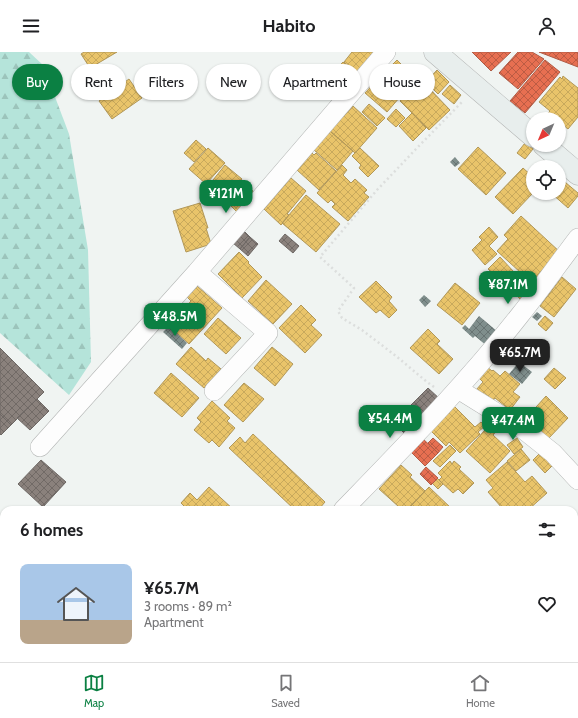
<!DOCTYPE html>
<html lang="en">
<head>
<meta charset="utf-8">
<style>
	:root { --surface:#fff; --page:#f2f2f2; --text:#202124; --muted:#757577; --line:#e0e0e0; --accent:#0b8043 }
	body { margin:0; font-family:Cabin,sans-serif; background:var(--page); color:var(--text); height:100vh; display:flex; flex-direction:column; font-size:15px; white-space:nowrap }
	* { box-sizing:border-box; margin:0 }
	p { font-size:13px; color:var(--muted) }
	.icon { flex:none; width:22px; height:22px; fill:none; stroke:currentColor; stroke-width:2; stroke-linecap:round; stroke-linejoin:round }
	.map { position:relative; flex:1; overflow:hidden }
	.panel { position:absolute; left:0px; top:454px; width:578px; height:156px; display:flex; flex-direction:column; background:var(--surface); border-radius:12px 12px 0 0; box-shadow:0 1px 3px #0004 }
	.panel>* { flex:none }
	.hud { position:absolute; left:12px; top:12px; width:554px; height:36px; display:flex; gap:8px }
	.needle { width:26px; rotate:224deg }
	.fabs { position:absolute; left:526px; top:60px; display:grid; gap:8px }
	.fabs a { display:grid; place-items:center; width:40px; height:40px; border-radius:50%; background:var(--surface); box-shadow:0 1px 3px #0004; font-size:20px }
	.price { position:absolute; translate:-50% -34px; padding:0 9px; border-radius:8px; background:var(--accent); color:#fff; font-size:13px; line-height:26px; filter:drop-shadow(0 1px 2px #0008) }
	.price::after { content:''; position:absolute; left:50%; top:24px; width:12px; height:9px; margin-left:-6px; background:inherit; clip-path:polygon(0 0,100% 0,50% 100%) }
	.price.active { background:#222; color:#fff }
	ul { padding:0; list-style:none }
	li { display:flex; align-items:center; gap:12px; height:100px; padding:0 20px }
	li span { display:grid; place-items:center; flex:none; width:112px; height:80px; border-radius:8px; color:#555 }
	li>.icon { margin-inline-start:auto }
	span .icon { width:48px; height:48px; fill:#fffc; stroke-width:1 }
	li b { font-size:17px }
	h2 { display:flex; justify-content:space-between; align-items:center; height:48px; padding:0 20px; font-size:17px }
	.chip { padding:0 14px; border-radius:18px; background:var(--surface); box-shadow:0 1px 3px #0004; font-size:14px; line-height:36px }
	.chip.active { background:var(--accent); color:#fff }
	header { display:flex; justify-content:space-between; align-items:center; height:52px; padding:0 20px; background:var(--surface); font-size:18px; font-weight:700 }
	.menu { display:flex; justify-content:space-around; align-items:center; height:56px; border-top:1px solid var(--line); background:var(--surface); font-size:11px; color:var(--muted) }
	.menu a { display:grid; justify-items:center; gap:2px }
	.menu .active { color:var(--accent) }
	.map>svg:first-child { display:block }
	.forest { fill:url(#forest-firs) }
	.homes { fill:url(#homes-cross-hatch); stroke:#b19758 }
	.shops { fill:url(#shops-cross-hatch); stroke:#af5c46 }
	.industry { fill:url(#industry-cross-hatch); stroke:#6e6865 }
	.building { fill:url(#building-cross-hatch) }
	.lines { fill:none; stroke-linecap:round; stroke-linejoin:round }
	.lane-casing { stroke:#b3b5b4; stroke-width:10 }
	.street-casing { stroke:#b3b5b4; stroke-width:20 }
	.secondary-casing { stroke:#b3b5b4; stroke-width:23 }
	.path { stroke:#dcdedd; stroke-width:2.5; stroke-dasharray:2 3; stroke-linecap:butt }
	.lane { stroke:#fdfdfd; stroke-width:9 }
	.street { stroke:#fdfdfd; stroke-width:19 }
	.secondary { stroke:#e8eeed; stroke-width:22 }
</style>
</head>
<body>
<header><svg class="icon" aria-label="menu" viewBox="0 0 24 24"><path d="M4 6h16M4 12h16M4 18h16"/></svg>Habito<svg class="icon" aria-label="person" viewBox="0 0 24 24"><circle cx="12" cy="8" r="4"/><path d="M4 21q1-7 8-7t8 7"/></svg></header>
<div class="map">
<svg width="578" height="610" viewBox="0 0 578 610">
	<defs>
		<pattern id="forest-firs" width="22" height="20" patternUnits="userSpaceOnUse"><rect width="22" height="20" fill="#b5e4da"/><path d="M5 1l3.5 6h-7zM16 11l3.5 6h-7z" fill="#9cc4bb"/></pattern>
		<pattern id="homes-cross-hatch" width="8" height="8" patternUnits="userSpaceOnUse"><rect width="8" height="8" fill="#e9c46a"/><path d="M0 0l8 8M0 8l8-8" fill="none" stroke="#c8a95c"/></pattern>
		<pattern id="shops-cross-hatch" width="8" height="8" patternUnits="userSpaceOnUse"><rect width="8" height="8" fill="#e76f51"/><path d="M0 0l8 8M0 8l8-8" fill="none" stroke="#bc5c44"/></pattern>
		<pattern id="industry-cross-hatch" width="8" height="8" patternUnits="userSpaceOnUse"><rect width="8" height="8" fill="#8a817c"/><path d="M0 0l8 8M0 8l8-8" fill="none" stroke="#716a66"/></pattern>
		<pattern id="building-cross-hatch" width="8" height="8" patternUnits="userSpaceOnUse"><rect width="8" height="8" fill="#7f8e8c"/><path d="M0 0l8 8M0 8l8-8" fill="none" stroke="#687473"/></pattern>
	</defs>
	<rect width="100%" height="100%" fill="#f0f4f2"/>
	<path class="forest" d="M 0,0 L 29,0 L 43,13 L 69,82 L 88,198 L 91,310 L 69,343 L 0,281 Z"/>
	<path class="homes" d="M 84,0 L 117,0 L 90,16 L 81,2 Z
		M 352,0 L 380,0 L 359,24 L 344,10 Z
		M 397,8 L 411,22 L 408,26 L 393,12 Z
		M 343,10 L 359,25 L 337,49 L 327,41 L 326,42 L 317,33 L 330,19 L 332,22 Z
		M 392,12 L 413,30 L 387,60 L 365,41 Z
		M 437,18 L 449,30 L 438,42 L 426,30 Z
		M 108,22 L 116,33 L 108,39 L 100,27 Z
		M 563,24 L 578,36 L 578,65 L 568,77 L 559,70 L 559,67 L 555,67 L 548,61 L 550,59 L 539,50 L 560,25 L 562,27 Z
		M 129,27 L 142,46 L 112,67 L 99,49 Z
		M 418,32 L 423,38 L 427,34 L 450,58 L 429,78 L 400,49 Z
		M 450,33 L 461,43 L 454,52 L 442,42 Z
		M 369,52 L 385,66 L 377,74 L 362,60 Z
		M 353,54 L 377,76 L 355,101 L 330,79 Z
		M 396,57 L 405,66 L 396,75 L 387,67 Z
		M 412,61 L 426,76 L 413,89 L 399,74 Z
		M 330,79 L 353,99 L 337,118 L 314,98 Z
		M 196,88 L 206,97 L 194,110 L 184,101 Z
		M 525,91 L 533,97 L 525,107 L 517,101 Z
		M 478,95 L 506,121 L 486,143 L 458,117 Z
		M 208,96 L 225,111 L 206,132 L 189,117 Z
		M 360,96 L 379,114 L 368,125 L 359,116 L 361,113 L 352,104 Z
		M 312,101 L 314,103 L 316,101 L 336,119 L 319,138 L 297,118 Z
		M 225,113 L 242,127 L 225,147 L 209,133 Z
		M 342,113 L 347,118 L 343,123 L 351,131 L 355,127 L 367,138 L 364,141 L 369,145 L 348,169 L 332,155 L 335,152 L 331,148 L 328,151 L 317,141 Z
		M 523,116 L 533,125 L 533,141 L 513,162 L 495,145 Z
		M 559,125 L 578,141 L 578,144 L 568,156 L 551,141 L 559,141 Z
		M 291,126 L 306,139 L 287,162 L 289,163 L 281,173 L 264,157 Z
		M 242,129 L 254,140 L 237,160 L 225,148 Z
		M 306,143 L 340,172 L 316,200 L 282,171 Z
		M 200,151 L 208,176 L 206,176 L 211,192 L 186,200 L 173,159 Z
		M 521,164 L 561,201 L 533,232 L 497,199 L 508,187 L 504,183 Z
		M 489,175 L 498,185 L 489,194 L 497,202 L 485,213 L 472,198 L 482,188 L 479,185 Z
		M 239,200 L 249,210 L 248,211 L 262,225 L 242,246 L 218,222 Z
		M 500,205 L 514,220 L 502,231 L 488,217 Z
		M 518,224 L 531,237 L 521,248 L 508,234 Z
		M 562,225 L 576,237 L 554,265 L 540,254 Z
		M 266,228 L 292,252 L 273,272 L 248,249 Z
		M 376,229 L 392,245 L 389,249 L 397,258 L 389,266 L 380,258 L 376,261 L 359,245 Z
		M 455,231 L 480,251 L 462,273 L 437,253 Z
		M 197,234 L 222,256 L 189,292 L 166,271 L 174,261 L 178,264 L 191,249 L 187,245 Z
		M 301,253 L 316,268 L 311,273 L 322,283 L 305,301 L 279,276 Z
		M 545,264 L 553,271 L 546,279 L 538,272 Z
		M 218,266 L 241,286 L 226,302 L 204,282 Z
		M 428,277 L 440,289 L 437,292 L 453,307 L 439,322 L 410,296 Z
		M 191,295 L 206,309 L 208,306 L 221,317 L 204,336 L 176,312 Z
		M 272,295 L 293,312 L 275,334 L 254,316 Z
		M 487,315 L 492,319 L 493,318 L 500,324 L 505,319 L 520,332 L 513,340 L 520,345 L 510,358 L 495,346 L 491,351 L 476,338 L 483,330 L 479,326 Z
		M 554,316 L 566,326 L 555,337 L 544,327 Z
		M 171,321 L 199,346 L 182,365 L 154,341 Z
		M 244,331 L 264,347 L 243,370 L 224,353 Z
		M 546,344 L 568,366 L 548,387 L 533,373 L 534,372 L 527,365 Z
		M 212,349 L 230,366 L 227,369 L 235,376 L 219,395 L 212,388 L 209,391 L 194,378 L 201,370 L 197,366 Z
		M 454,354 L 475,375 L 481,370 L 485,374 L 478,380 L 480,382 L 460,401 L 449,390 L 446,394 L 430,378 Z
		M 493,369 L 500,375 L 493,383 L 510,399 L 490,421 L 466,399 Z
		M 253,382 L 325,450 L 319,457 L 319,458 L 295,458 L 229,396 L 240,385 L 245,391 Z
		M 517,386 L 523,395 L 514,402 L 507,393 Z
		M 450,393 L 456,399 L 440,415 L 433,409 Z
		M 521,397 L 530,408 L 516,419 L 507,409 Z
		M 540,401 L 553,413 L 545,421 L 533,408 Z
		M 450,409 L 452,412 L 454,409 L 461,415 L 459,417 L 474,431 L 463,442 L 458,437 L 453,441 L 439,428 L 442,425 L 438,421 Z
		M 507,410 L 525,430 L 532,424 L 547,441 L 528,458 L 500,458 L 502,456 L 488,440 L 493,436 L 486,428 Z
		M 401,413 L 412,423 L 410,425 L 425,439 L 407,458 L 405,458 L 400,454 L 399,455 L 379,437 Z
		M 437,426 L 443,432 L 438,437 L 432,431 Z
		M 209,435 L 234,458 L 188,458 L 181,451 L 190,441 L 197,448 Z
		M 429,435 L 452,457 L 454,458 L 407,458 Z
		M 260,606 L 268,606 L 270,610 L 258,610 Z
		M 283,606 L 314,606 L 317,610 L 287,610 Z"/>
	<path class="shops" d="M 472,0 L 511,0 L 491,19 Z
		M 518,0 L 532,0 L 544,7 L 518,37 L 499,21 Z
		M 539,0 L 578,0 L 578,15 Z
		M 545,8 L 560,20 L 525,61 L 510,49 Z
		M 422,386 L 438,401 L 425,414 L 410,399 Z
		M 433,386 L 443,395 L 438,401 L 428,391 Z
		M 426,415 L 438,426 L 431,433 L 420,422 Z"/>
	<path class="industry" d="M 244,179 L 250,185 L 240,197 L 233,191 Z
		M 285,182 L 299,194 L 293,201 L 279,189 Z
		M 250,185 L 258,192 L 248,204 L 240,197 Z
		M 0,296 L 44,340 L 11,373 L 0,362 Z
		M 428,336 L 441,348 L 406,383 L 396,373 L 414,356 L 411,353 Z
		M 37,347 L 49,359 L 30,378 L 17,366 Z
		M 0,362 L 11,373 L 1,383 L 0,382 Z
		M 41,408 L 66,430 L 43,455 L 18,432 Z"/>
	<path class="building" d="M 455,105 L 460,111 L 455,115 L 450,110 Z
		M 424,243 L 431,249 L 425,255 L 419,248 Z
		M 537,260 L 542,264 L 537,269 L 532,265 Z
		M 479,264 L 498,280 L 487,294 L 475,284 L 473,286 L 462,276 L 465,273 L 469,277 Z
		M 169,274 L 187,291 L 182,297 L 163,280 Z
		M 519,310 L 532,320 L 522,332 L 509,322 Z"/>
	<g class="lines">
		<g class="lane-casing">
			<path id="lane" d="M 204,606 L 206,610"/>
		</g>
		<g class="street-casing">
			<path id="street" d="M 458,337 L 524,378 L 553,401 L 578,428
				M 214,339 L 268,281 L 197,220 L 386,0
				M 40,395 L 197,220
				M 343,458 C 404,395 466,332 520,263 C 540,238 559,211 578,186
				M 574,479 L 578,476
				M 0,541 L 4,543
				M 9,610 L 9,606
				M 166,610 L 171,606"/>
		</g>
		<g class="secondary-casing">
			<path id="secondary" d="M 435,0 L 533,84
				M 544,93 L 578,122"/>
		</g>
		<path class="path" d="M 434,335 L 427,330 L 396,304 L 362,278 L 342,266 L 338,259 L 354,236 L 320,205 L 377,138 L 416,97 L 462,50"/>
		<use href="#lane" class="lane"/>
		<use href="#street" class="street"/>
		<use href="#secondary" class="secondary"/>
	</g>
</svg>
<div class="fabs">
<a><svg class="needle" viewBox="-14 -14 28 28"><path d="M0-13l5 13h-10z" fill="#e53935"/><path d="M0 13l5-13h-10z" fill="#757577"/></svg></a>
<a><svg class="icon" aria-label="locate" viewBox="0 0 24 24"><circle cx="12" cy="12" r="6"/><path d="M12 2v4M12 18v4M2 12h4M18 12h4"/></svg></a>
</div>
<b class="price" style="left:226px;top:162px">¥121M</b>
<b class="price" style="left:508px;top:253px">¥87.1M</b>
<b class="price" style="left:175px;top:285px">¥48.5M</b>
<b class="price active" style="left:520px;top:321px">¥65.7M</b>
<b class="price" style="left:390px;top:387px">¥54.4M</b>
<b class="price" style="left:513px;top:389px">¥47.4M</b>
<div class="hud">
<a class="chip active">Buy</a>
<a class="chip">Rent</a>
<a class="chip">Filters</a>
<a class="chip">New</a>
<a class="chip">Apartment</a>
<a class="chip">House</a>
</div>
<section class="panel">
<h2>6 homes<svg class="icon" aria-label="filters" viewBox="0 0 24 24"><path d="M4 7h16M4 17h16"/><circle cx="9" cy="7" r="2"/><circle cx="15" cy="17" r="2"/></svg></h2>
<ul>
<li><span style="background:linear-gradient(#a9c7e8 70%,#b9a48a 0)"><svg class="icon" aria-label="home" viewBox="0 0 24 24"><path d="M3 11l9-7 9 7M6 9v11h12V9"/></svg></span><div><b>¥65.7M</b><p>3 rooms · 89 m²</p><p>Apartment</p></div><svg class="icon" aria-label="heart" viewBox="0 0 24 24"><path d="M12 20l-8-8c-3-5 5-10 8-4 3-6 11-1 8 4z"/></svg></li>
</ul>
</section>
</div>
<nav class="menu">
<a class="active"><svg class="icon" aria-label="map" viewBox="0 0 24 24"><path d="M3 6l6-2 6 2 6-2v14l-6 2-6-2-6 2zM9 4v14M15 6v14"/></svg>Map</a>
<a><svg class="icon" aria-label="saved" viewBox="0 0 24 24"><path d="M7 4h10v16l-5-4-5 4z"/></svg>Saved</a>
<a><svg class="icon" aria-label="home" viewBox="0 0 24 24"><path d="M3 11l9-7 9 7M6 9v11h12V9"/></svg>Home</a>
</nav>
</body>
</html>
